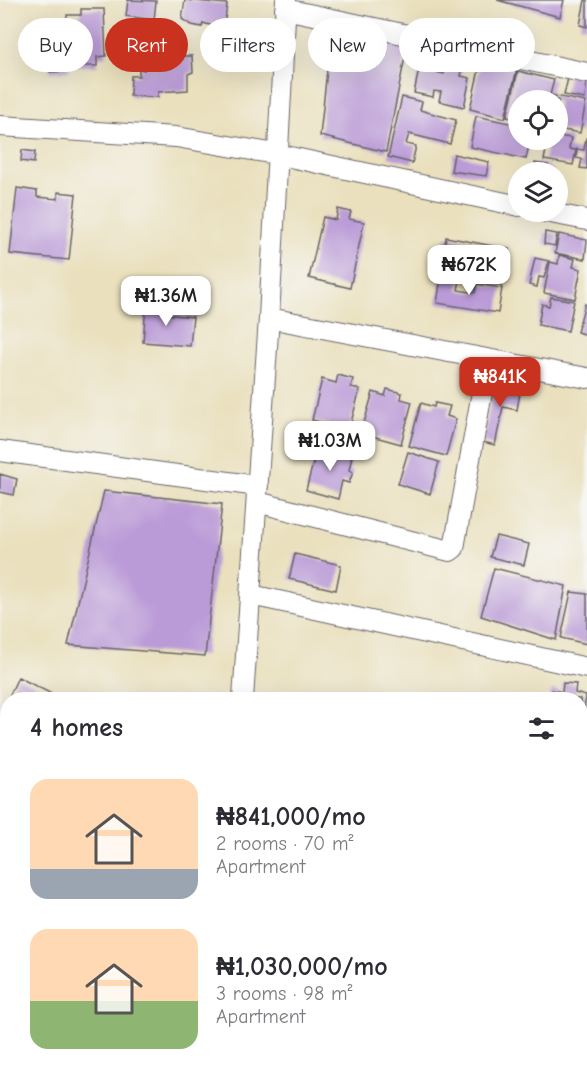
<!DOCTYPE html>
<html lang="en">
<head>
<meta charset="utf-8">
<style>
	:root { --surface:#fff; --page:#f7f7f7; --text:#2b2b33; --muted:#7c7c81; --accent:#c8321e }
	body { margin:0; font-family:"Comic Neue",sans-serif; background:var(--page); color:var(--text); height:100vh; display:flex; flex-direction:column; font-size:22px; white-space:nowrap }
	* { box-sizing:border-box; margin:0 }
	p { font-size:20px; color:var(--muted) }
	.icon { flex:none; width:33px; height:33px; fill:none; stroke:currentColor; stroke-width:2; stroke-linecap:round; stroke-linejoin:round }
	.map { position:relative; flex:1; overflow:hidden }
	.panel { position:absolute; left:0px; top:692px; width:588px; height:386px; display:flex; flex-direction:column; background:var(--surface); border-radius:24px 24px 0 0; box-shadow:0 6px 24px #0002 }
	.panel>* { flex:none }
	.guide { position:absolute; left:18px; top:18px; width:552px; height:54px; display:flex; gap:12px }
	.fabs { position:absolute; left:508px; top:90px; display:grid; gap:12px }
	.fabs a { display:grid; place-items:center; width:60px; height:60px; border-radius:50%; background:var(--surface); box-shadow:0 6px 24px #0002; font-size:30px }
	.price { position:absolute; translate:-50% -51px; padding:0 14px; border-radius:12px; background:#fff; color:#222; font-size:20px; line-height:39px; filter:drop-shadow(0 2px 3px #0008) }
	.price::after { content:''; position:absolute; left:50%; top:36px; width:18px; height:14px; margin-left:-9px; background:inherit; clip-path:polygon(0 0,100% 0,50% 100%) }
	.price.current { background:var(--accent); color:#fff }
	ul { padding:0; list-style:none }
	li { display:flex; align-items:center; gap:18px; height:150px; padding:0 30px }
	li span { display:grid; place-items:center; flex:none; width:168px; height:120px; border-radius:18px; color:#555 }
	li>.icon { margin-inline-start:auto }
	span .icon { width:72px; height:72px; fill:#fffc; stroke-width:1 }
	li b { font-size:26px }
	h2 { display:flex; justify-content:space-between; align-items:center; height:72px; padding:0 30px; font-size:26px }
	.pill { padding:0 21px; border-radius:27px; background:var(--surface); box-shadow:0 6px 24px #0002; font-size:21px; line-height:54px }
	.pill.current { background:var(--accent); color:#fff }
	.map>svg:first-child { display:block }
	.building { fill:#ba9ad7 }
	.lines { fill:none; stroke-linecap:round; stroke-linejoin:round }
	.street-casing { stroke:#686468; stroke-width:22 }
	.street { stroke:#fff; stroke-width:20 }
</style>
</head>
<body>
<div class="map">
<svg width="587" height="1076" viewBox="0 0 587 1076">
	<rect width="100%" height="100%" fill="#f6f6f2"/>
	<filter id="ink" filterUnits="userSpaceOnUse"><feTurbulence type="fractalNoise" baseFrequency=".0167" numOctaves="2"/><feDisplacementMap in="SourceGraphic" scale="12" xChannelSelector="R" yChannelSelector="G"/><feConvolveMatrix kernelMatrix="1 2 1 2 8 2 1 2 1" color-interpolation-filters="sRGB"/></filter>
	<filter id="wash" filterUnits="userSpaceOnUse"><feTurbulence type="fractalNoise" baseFrequency=".008" numOctaves="4" result="noise"/><feDisplacementMap in="SourceGraphic" scale="24" xChannelSelector="R" yChannelSelector="G"/><feGaussianBlur stdDeviation="1.35" result="paint"/><feColorMatrix in="noise" values="0 0 0 0 0 0 0 0 0 0 0 0 0 0 0 0 0 1.4 0 .05"/><feComposite in="paint" operator="in"/></filter>
	<g filter="url(#wash)">
		<rect width="100%" height="100%" fill="#eae0bd"/>
		<g id="blocks">
			<path class="building" d="M 128,0 L 156,1 L 154,20 L 126,16 Z
				M 185,0 L 227,4 L 225,20 L 214,23 L 213,26 L 203,23 L 202,27 L 192,25 L 182,19 Z
				M 497,0 L 564,0 L 560,17 Z
				M 585,0 L 587,0 L 587,27 L 580,25 Z
				M 81,9 L 104,9 L 106,56 L 97,57 L 97,66 L 69,66 L 69,71 L 50,72 L 52,22 L 67,21 L 67,15 L 81,15 Z
				M 332,23 L 408,42 L 386,152 L 320,136 Z
				M 155,35 L 163,39 L 164,36 L 183,35 L 184,56 L 192,56 L 193,72 L 188,74 L 188,90 L 158,92 L 158,97 L 130,96 L 131,76 L 139,76 L 139,69 L 144,70 L 144,64 L 139,63 L 139,57 L 132,57 L 133,39 Z
				M 417,41 L 435,45 L 433,54 L 415,50 Z
				M 481,61 L 517,69 L 505,118 L 470,109 Z
				M 447,64 L 463,67 L 461,76 L 470,78 L 464,107 L 439,101 L 441,92 L 434,91 L 433,97 L 414,93 L 419,69 L 444,74 Z
				M 518,71 L 554,80 L 550,95 L 586,102 L 580,133 L 558,129 L 558,100 L 519,100 L 519,120 L 507,117 Z
				M 569,74 L 587,78 L 585,99 L 564,95 Z
				M 402,97 L 422,102 L 420,110 L 456,120 L 450,144 L 409,134 L 406,144 L 416,146 L 412,163 L 388,157 Z
				M 476,116 L 519,125 L 519,140 L 530,140 L 526,159 L 470,147 Z
				M 558,136 L 571,138 L 569,149 L 576,150 L 573,165 L 544,160 L 548,140 L 558,140 Z
				M 586,138 L 587,139 L 587,169 L 580,168 L 582,159 L 576,158 L 577,149 L 584,150 Z
				M 22,150 L 35,152 L 34,163 L 21,161 Z
				M 454,154 L 489,162 L 486,176 L 451,171 Z
				M 535,163 L 548,165 L 547,168 L 554,170 L 553,172 L 534,172 Z
				M 17,188 L 37,191 L 37,197 L 58,199 L 58,192 L 76,194 L 69,260 L 10,254 Z
				M 338,209 L 351,212 L 349,219 L 364,222 L 350,288 L 309,278 L 323,217 L 336,220 Z
				M 545,232 L 557,234 L 555,246 L 544,244 Z
				M 559,234 L 587,240 L 585,259 L 555,253 Z
				M 446,237 L 509,249 L 502,285 L 478,281 L 481,265 L 463,262 L 462,274 L 441,270 Z
				M 559,255 L 575,259 L 573,267 L 581,269 L 575,299 L 544,293 L 550,262 L 558,264 Z
				M 535,258 L 549,261 L 544,278 L 539,277 L 537,287 L 529,285 Z
				M 441,277 L 460,280 L 458,290 L 475,293 L 477,284 L 502,288 L 498,313 L 437,303 Z
				M 551,297 L 574,301 L 568,331 L 538,325 L 542,304 L 549,306 Z
				M 146,304 L 165,305 L 164,314 L 193,317 L 190,346 L 143,342 Z
				M 585,304 L 587,305 L 587,335 L 577,332 Z
				M 338,375 L 353,379 L 351,387 L 360,389 L 349,430 L 312,420 L 322,379 L 336,383 Z
				M 494,382 L 521,387 L 517,410 L 503,407 L 495,445 L 483,442 Z
				M 387,389 L 402,393 L 401,399 L 412,402 L 401,444 L 361,433 L 373,392 L 385,396 Z
				M 421,403 L 434,407 L 435,403 L 450,406 L 447,416 L 456,419 L 446,456 L 409,446 Z
				M 329,445 L 344,449 L 343,454 L 352,456 L 349,470 L 353,472 L 349,483 L 342,481 L 338,499 L 306,490 L 317,448 L 327,451 Z
				M 408,452 L 439,462 L 430,494 L 398,484 Z
				M 0,474 L 17,479 L 14,495 L 0,492 Z
				M 104,491 L 222,504 L 205,656 L 68,645 Z
				M 496,536 L 529,544 L 524,565 L 490,557 Z
				M 295,554 L 341,565 L 336,590 L 289,579 Z
				M 494,568 L 566,586 L 556,640 L 481,616 Z
				M 571,592 L 587,594 L 587,644 L 561,638 Z
				M 18,677 L 52,694 L 50,699 L 8,699 Z
				M 563,683 L 576,684 L 575,693 L 586,696 L 582,725 L 580,699 L 549,699 L 552,690 L 562,692 Z
				M 8,700 L 8,715 L 2,713 Z
				M 0,895 L 8,898 L 8,941 L 0,938 Z
				M 0,973 L 8,977 L 8,1013 L 0,1010 Z
				M 410,1070 L 436,1070 L 434,1076 Z"/>
		</g>
	</g>
	<g filter="url(#ink)">
		<use href="#blocks" fill-opacity="0" stroke="#686468" stroke-width="1.5"/>
		<g class="lines">
			<g class="street-casing">
				<path id="street" d="M 285,9 L 587,73
					M 0,126 L 176,137 L 276,154 L 519,206
					M 545,212 L 587,220
					M 269,318 L 587,378
					M 0,451 L 258,486
					M 257,502 L 450,551 L 454,548 L 488,359
					M 251,595 L 587,668
					M 243,699 L 269,318 L 286,0
					M 0,819 L 8,822
					M 580,878 L 587,880
					M 580,1007 L 587,988
					M 173,1076 L 174,1070
					M 557,1076 L 559,1070"/>
			</g>
			<use href="#street" class="street"/>
		</g>
	</g>
</svg>
<div class="fabs">
<a><svg class="icon" aria-label="locate" viewBox="0 0 24 24"><circle cx="12" cy="12" r="6"/><path d="M12 2v4M12 18v4M2 12h4M18 12h4"/></svg></a>
<a><svg class="icon" aria-label="layers" viewBox="0 0 24 24"><path d="M12 4l9 5-9 5-9-5zM3 14l9 5 9-5"/></svg></a>
</div>
<b class="price" style="left:469px;top:296px">₦672K</b>
<b class="price" style="left:166px;top:327px">₦1.36M</b>
<b class="price current" style="left:500px;top:408px">₦841K</b>
<b class="price" style="left:330px;top:472px">₦1.03M</b>
<div class="guide">
<a class="pill">Buy</a>
<a class="pill current">Rent</a>
<a class="pill">Filters</a>
<a class="pill">New</a>
<a class="pill">Apartment</a>
</div>
<section class="panel">
<h2>4 homes<svg class="icon" aria-label="filters" viewBox="0 0 24 24"><path d="M4 7h16M4 17h16"/><circle cx="9" cy="7" r="2"/><circle cx="15" cy="17" r="2"/></svg></h2>
<ul>
<li><span style="background:linear-gradient(#ffd9b3 75%,#9aa5b1 0)"><svg class="icon" aria-label="home" viewBox="0 0 24 24"><path d="M3 11l9-7 9 7M6 9v11h12V9"/></svg></span><div><b>₦841,000/mo</b><p>2 rooms · 70 m²</p><p>Apartment</p></div></li>
<li><span style="background:linear-gradient(#ffd9b3 60%,#8fb573 0)"><svg class="icon" aria-label="home" viewBox="0 0 24 24"><path d="M3 11l9-7 9 7M6 9v11h12V9"/></svg></span><div><b>₦1,030,000/mo</b><p>3 rooms · 98 m²</p><p>Apartment</p></div></li>
</ul>
</section>
</div>
</body>
</html>
